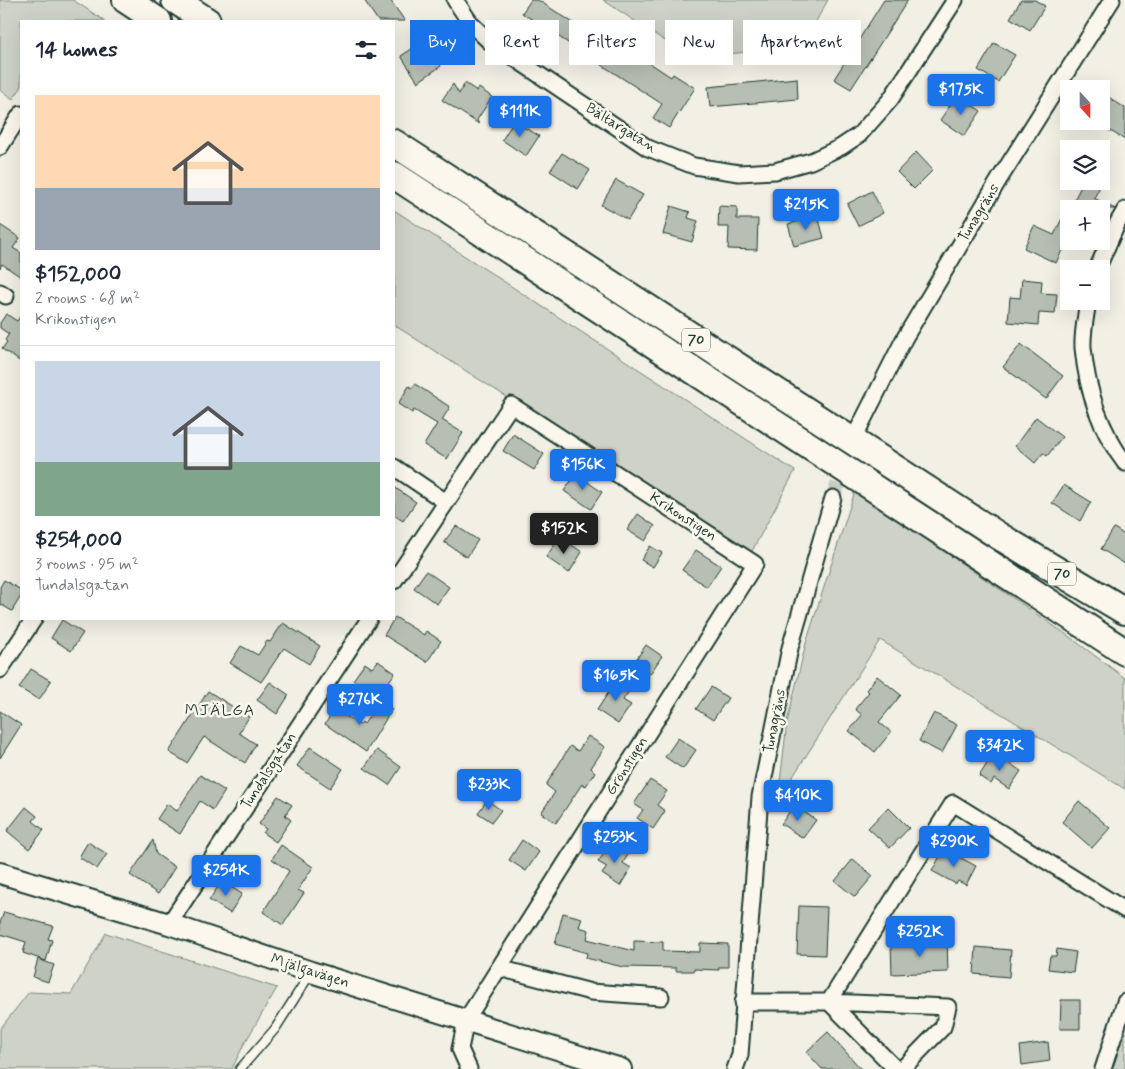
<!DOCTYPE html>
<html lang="en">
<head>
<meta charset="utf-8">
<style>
	:root { --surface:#fff; --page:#f6f6f7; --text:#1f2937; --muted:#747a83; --line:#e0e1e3; --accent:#1a73e8 }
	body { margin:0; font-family:Mynerve,sans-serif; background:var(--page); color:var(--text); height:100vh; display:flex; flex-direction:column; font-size:19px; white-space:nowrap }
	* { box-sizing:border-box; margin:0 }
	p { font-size:16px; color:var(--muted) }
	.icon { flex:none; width:28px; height:28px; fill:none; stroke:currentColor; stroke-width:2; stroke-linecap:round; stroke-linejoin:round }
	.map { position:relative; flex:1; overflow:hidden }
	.drawer { position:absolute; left:20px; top:20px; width:375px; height:600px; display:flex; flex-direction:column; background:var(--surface); border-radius:0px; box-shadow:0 5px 20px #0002 }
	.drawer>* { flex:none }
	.top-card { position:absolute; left:410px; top:20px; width:475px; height:45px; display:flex; gap:10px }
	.needle { width:32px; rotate:159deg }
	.tools { position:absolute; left:1060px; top:80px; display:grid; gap:10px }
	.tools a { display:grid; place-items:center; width:50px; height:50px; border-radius:0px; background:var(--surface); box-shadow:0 5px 20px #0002; font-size:25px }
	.price { position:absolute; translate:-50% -42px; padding:0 11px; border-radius:5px; background:var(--accent); color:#fff; font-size:16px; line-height:32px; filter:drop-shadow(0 1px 2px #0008) }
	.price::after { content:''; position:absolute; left:50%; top:30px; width:15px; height:11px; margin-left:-8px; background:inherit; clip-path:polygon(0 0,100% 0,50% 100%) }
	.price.selected { background:#222; color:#fff }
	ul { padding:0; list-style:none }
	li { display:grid; align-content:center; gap:10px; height:265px; padding:0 15px }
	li+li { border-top:1px solid var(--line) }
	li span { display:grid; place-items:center; height:155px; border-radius:0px; color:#555 }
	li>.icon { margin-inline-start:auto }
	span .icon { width:90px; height:90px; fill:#fffc; stroke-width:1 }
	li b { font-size:21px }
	h2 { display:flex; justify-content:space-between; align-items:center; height:60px; padding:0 15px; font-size:21px }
	.chip { padding:0 18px; border-radius:0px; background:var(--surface); box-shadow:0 5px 20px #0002; font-size:18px; line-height:45px }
	.chip.selected { background:var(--accent); color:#fff }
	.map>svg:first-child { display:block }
	.green { fill:#cfd2c8; stroke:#77887e }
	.building { fill:#b7beb3; stroke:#1f3d34 }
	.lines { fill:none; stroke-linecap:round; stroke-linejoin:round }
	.street-tunnel { stroke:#c8ccc2; stroke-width:15; stroke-dasharray:15 8; stroke-linecap:butt }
	.lane-casing { stroke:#1f3d34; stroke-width:11 }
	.street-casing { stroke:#1f3d34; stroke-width:19 }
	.secondary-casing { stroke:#1f3d34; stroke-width:24 }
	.highway-casing { stroke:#1f3d34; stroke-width:30 }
	.lane { stroke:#fbf7ec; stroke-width:8 }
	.street { stroke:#fbf7ec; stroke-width:15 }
	.secondary { stroke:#fbf7ec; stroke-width:20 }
	.highway { stroke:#fbf7ec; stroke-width:26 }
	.labels { text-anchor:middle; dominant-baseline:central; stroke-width:5; stroke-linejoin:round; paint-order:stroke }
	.shield { fill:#fbf7ec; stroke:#61756b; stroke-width:1 }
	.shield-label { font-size:14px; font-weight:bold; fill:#1f3d34 }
	.street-label { font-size:15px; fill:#1f3d34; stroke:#fbf7ec }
	.neighbourhood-label { font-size:16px; letter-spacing:1px; fill:#1f3d34; stroke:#fbf7ec }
</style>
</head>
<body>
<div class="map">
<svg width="1125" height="1069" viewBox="0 0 1125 1069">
	<rect width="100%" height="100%" fill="#f2f0e5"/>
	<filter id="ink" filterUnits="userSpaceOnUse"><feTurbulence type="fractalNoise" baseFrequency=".02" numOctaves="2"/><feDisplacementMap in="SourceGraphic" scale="10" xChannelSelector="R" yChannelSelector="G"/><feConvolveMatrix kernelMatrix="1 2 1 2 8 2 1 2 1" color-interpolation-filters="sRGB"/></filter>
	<g filter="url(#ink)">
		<path class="green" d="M 0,0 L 73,0 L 105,21 L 21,21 L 21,88 L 13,99 L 0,90 Z
			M 603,0 L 828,0 L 802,46 L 691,58 Z
			M 394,210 L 795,471 L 751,553 L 394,325 Z
			M 855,491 L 1063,632 L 1125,678 L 1125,789 L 880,640 L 778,800 L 787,722 L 806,643 Z
			M 106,933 L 277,988 L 243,1046 L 232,1069 L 0,1069 L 0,1029 L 29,992 L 71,994 Z
			M 1125,1019 L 1125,1069 L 1109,1069 Z"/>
		<path class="building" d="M 364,0 L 390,0 L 405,21 L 378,21 Z
			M 531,0 L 538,0 L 626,57 L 630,50 L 671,77 L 673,74 L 695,88 L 669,128 L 653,118 L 662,104 L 522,13 Z
			M 884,0 L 908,0 L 851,89 L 834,79 Z
			M 1021,0 L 1035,0 L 1045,6 L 1030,30 L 1010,18 Z
			M 424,41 L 441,66 L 418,82 L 401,56 Z
			M 994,43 L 1015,55 L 998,82 L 978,70 Z
			M 797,78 L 798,99 L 710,107 L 708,87 Z
			M 465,83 L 477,91 L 479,88 L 492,97 L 477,120 L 479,124 L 442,100 L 453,84 L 459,94 Z
			M 957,95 L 981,111 L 964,136 L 940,120 Z
			M 1107,96 L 1125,108 L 1125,140 L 1101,125 L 1101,104 Z
			M 514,121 L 539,136 L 526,156 L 502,140 Z
			M 916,152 L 933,170 L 914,189 L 897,172 Z
			M 562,153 L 590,170 L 578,189 L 550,171 Z
			M 616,180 L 643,195 L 628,220 L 601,205 Z
			M 1084,181 L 1103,181 L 1094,198 L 1115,209 L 1069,209 Z
			M 872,191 L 883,213 L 858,226 L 847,204 Z
			M 1069,204 L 1069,236 L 1056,263 L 1024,248 L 1034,226 L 1054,235 Z
			M 671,206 L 690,212 L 688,218 L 698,221 L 692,242 L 663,234 Z
			M 719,206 L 737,207 L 737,219 L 758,219 L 757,250 L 728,249 L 729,227 L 718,227 Z
			M 818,216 L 824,238 L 794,246 L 788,224 Z
			M 0,225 L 20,238 L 13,248 L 21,253 L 21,277 L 2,264 L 0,268 Z
			M 1022,279 L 1042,281 L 1041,293 L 1057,294 L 1055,314 L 1039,313 L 1038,325 L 1008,322 L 1010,297 L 1020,298 Z
			M 6,314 L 17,321 L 21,315 L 21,362 L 2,349 L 7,342 L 5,340 L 9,334 L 0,328 L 0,323 Z
			M 1021,344 L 1063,376 L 1046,399 L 1003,367 Z
			M 415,384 L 450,407 L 442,420 L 463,433 L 447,459 L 424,445 L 437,424 L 414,410 L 412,413 L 398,404 L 409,386 L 412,388 Z
			M 1036,417 L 1062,437 L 1047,456 L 1043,453 L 1035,463 L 1015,446 Z
			M 513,434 L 544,454 L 534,470 L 503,451 Z
			M 576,474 L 602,492 L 591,509 L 564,491 Z
			M 1064,485 L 1091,502 L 1080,521 L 1052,503 Z
			M 394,487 L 416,502 L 403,521 L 394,515 Z
			M 638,514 L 655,526 L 645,541 L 627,530 Z
			M 456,526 L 478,540 L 467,557 L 444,542 Z
			M 1114,528 L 1125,535 L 1125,564 L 1101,549 Z
			M 560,537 L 582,552 L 569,573 L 546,557 Z
			M 650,546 L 662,553 L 653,567 L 641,560 Z
			M 696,550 L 721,566 L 707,587 L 682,570 Z
			M 426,571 L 449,587 L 437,604 L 414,588 Z
			M 4,580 L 21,590 L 21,596 L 12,611 L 0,604 L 0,587 Z
			M 395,617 L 424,635 L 426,631 L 441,641 L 427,662 L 384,635 Z
			M 62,620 L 83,633 L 71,651 L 51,638 Z
			M 283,623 L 320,646 L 309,664 L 284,648 L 261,682 L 230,663 L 241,646 L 258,655 L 267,641 L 270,642 Z
			M 646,645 L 662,656 L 650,674 L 633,664 Z
			M 378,661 L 395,673 L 378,697 L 353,680 L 365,663 L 372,668 Z
			M 31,669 L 51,681 L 39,700 L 19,688 Z
			M 877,676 L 901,695 L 879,722 L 891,732 L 875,752 L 849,731 L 862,715 L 855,709 L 869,692 L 866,690 Z
			M 618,678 L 631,688 L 623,700 L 631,705 L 618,724 L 597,710 Z
			M 270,682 L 289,695 L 277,714 L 257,700 Z
			M 711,687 L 728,698 L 713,720 L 696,709 Z
			M 208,691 L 249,717 L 239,733 L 256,744 L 245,763 L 204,737 L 187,763 L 169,752 Z
			M 380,701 L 392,709 L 366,752 L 325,724 L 335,709 L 360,725 L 362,722 L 364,724 Z
			M 0,711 L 21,725 L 0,758 Z
			M 934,713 L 957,725 L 942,753 L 919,741 Z
			M 588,736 L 605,747 L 591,768 L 595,772 L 586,786 L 582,784 L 556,823 L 541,813 L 555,792 L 546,785 L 570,746 L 578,751 Z
			M 678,738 L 696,750 L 683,769 L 665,757 Z
			M 310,747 L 343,769 L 330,788 L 297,766 Z
			M 377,750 L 401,767 L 389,785 L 364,768 Z
			M 994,753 L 1021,771 L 1009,789 L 994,779 L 991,784 L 979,776 Z
			M 200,775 L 225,791 L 213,810 L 200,801 L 180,834 L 157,819 L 167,804 L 177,811 Z
			M 650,780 L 667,791 L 657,805 L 665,811 L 653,829 L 637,818 L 643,810 L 634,804 Z
			M 278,796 L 292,805 L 285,815 L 291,820 L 276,842 L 263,833 L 266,829 L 259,824 Z
			M 487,800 L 501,810 L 492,822 L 478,813 Z
			M 1079,801 L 1110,828 L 1092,848 L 1062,822 Z
			M 794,805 L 816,820 L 803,838 L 781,824 Z
			M 26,807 L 37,816 L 33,821 L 44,830 L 29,849 L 7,831 Z
			M 888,807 L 909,828 L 890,848 L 868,828 Z
			M 153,840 L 156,854 L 175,867 L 158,894 L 130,875 Z
			M 522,840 L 539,852 L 526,871 L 509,860 Z
			M 88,842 L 107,854 L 97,869 L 79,857 Z
			M 612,842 L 629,853 L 623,863 L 631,868 L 620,886 L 602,874 L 607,867 L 598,862 Z
			M 281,845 L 313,867 L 298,890 L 304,893 L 283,925 L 263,912 L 289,871 L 272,859 Z
			M 944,849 L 976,866 L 966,885 L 958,881 L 956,884 L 932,871 Z
			M 853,859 L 873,876 L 855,897 L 835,881 Z
			M 222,881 L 242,894 L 230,913 L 209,900 Z
			M 799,906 L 827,907 L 825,955 L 797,954 Z
			M 4,912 L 53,926 L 48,939 L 52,940 L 46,961 L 23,953 L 26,942 L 0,934 L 0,923 Z
			M 563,913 L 582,918 L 579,927 L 589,930 L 587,939 L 634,951 L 634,941 L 663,942 L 663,951 L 700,952 L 700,943 L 728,944 L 728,967 L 719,967 L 719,970 L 694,969 L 694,971 L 676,971 L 676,968 L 623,967 L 586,958 L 587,953 L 555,944 Z
			M 947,940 L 948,972 L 892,974 L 891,945 L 912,944 L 912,942 Z
			M 976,947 L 1011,950 L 1009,977 L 974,974 Z
			M 1057,949 L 1076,952 L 1073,972 L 1048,969 L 1050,956 L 1056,956 Z
			M 38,959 L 54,965 L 48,982 L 33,977 Z
			M 1061,1000 L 1080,1000 L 1080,1029 L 1060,1029 Z
			M 828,1032 L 861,1069 L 822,1069 L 806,1052 Z
			M 1048,1042 L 1050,1061 L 1022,1065 L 1020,1046 Z"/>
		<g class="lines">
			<path class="street-tunnel" d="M 833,498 L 846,462"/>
			<g class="lane-casing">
				<path id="lane" d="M 240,1069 L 275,1029 L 310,974"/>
			</g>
			<g class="street-casing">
				<path id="street" d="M 455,0 L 471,24 L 489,41 L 648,148 L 694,166 L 739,173 L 775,171 L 811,161 L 841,147 L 859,135 L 890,100 L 955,0
					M 0,147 L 21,114
					M 1097,269 L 1118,222 L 1125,210
					M 0,292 L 6,296
					M 1088,301 C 1086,316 1082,333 1083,348 C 1087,389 1100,430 1125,463
					M 857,432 L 904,339 L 1000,178 L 1112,0
					M 394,467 L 446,502
					M 394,581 L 511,405 L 755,564 L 466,1020 L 460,1049 L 469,1069
					M 0,670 L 34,619
					M 169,924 L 369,619
					M 499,968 L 591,992 L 661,997
					M 743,1002 L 829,1002 L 948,1007 L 943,1027 L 902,1069
					M 829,1002 L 953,803 L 1125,910
					M 829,1002 L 896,1069
					M 735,1069 L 740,1055 L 760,797 L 790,648 L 833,498
					M 1103,1069 L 1125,1002"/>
			</g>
			<g class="secondary-casing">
				<path id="secondary" d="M 0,873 L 169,924 L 311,972 L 621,1069"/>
			</g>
			<g class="highway-casing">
				<path id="highway" d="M 126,0 L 158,21
					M 175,0 L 207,21
					M 394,143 L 999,536 L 1125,611
					M 394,175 L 1125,652"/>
			</g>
			<use href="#lane" class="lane"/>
			<use href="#street" class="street"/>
			<use href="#secondary" class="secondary"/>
			<use href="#highway" class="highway"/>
		</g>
	</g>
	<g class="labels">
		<g class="shield">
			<rect x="682" y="328.5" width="28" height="23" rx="4"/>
			<rect x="1048" y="562.5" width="28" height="23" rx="4"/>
		</g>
		<g class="shield-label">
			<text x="696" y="340">70</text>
			<text x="1062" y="574">70</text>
		</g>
		<g class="street-label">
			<text transform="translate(621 128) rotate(32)">Bältargatan</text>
			<text transform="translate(979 213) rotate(-59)">Tunagräns</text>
			<text transform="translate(683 517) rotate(33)">Krikonstigen</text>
			<text transform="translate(775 721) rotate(-79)">Tunagräns</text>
			<text transform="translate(627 766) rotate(-58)">Grönstigen</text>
			<text transform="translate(269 771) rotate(-57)">Tundalsgatan</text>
			<text transform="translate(310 971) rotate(18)">Mjälgavägen</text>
		</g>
		<g class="neighbourhood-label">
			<text x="220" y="710">MJÄLGA</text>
		</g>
	</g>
</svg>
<div class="tools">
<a><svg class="needle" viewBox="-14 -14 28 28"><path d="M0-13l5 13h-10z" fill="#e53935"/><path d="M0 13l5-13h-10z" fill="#747a83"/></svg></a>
<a><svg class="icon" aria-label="layers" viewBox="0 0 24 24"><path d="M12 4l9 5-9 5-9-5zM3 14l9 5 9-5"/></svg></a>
<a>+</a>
<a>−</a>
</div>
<b class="price" style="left:961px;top:116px">$175K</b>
<b class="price" style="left:520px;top:138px">$111K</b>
<b class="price" style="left:806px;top:231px">$215K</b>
<b class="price" style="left:583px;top:491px">$156K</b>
<b class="price selected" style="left:564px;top:555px">$152K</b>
<b class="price" style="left:616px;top:702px">$165K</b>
<b class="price" style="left:360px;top:726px">$276K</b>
<b class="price" style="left:1000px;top:772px">$342K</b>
<b class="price" style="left:489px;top:811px">$233K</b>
<b class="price" style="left:798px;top:822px">$410K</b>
<b class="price" style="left:615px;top:864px">$253K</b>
<b class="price" style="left:954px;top:868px">$290K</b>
<b class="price" style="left:226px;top:897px">$254K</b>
<b class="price" style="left:920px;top:958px">$252K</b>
<div class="top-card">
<a class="chip selected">Buy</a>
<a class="chip">Rent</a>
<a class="chip">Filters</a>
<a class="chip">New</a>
<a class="chip">Apartment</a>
</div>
<section class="drawer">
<h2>14 homes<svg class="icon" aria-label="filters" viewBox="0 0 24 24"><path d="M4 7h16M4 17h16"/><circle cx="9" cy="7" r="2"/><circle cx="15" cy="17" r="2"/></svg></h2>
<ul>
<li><span style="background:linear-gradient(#ffd9b3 60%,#9aa5b1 0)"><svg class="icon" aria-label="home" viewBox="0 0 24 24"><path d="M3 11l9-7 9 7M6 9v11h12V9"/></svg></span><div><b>$152,000</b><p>2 rooms · 68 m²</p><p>Krikonstigen</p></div></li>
<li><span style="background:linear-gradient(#c9d6e8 65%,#7fa58c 0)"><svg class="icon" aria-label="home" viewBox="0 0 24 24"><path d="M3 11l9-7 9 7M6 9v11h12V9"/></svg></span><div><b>$254,000</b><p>3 rooms · 95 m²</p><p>Tundalsgatan</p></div></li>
</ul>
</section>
</div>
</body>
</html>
